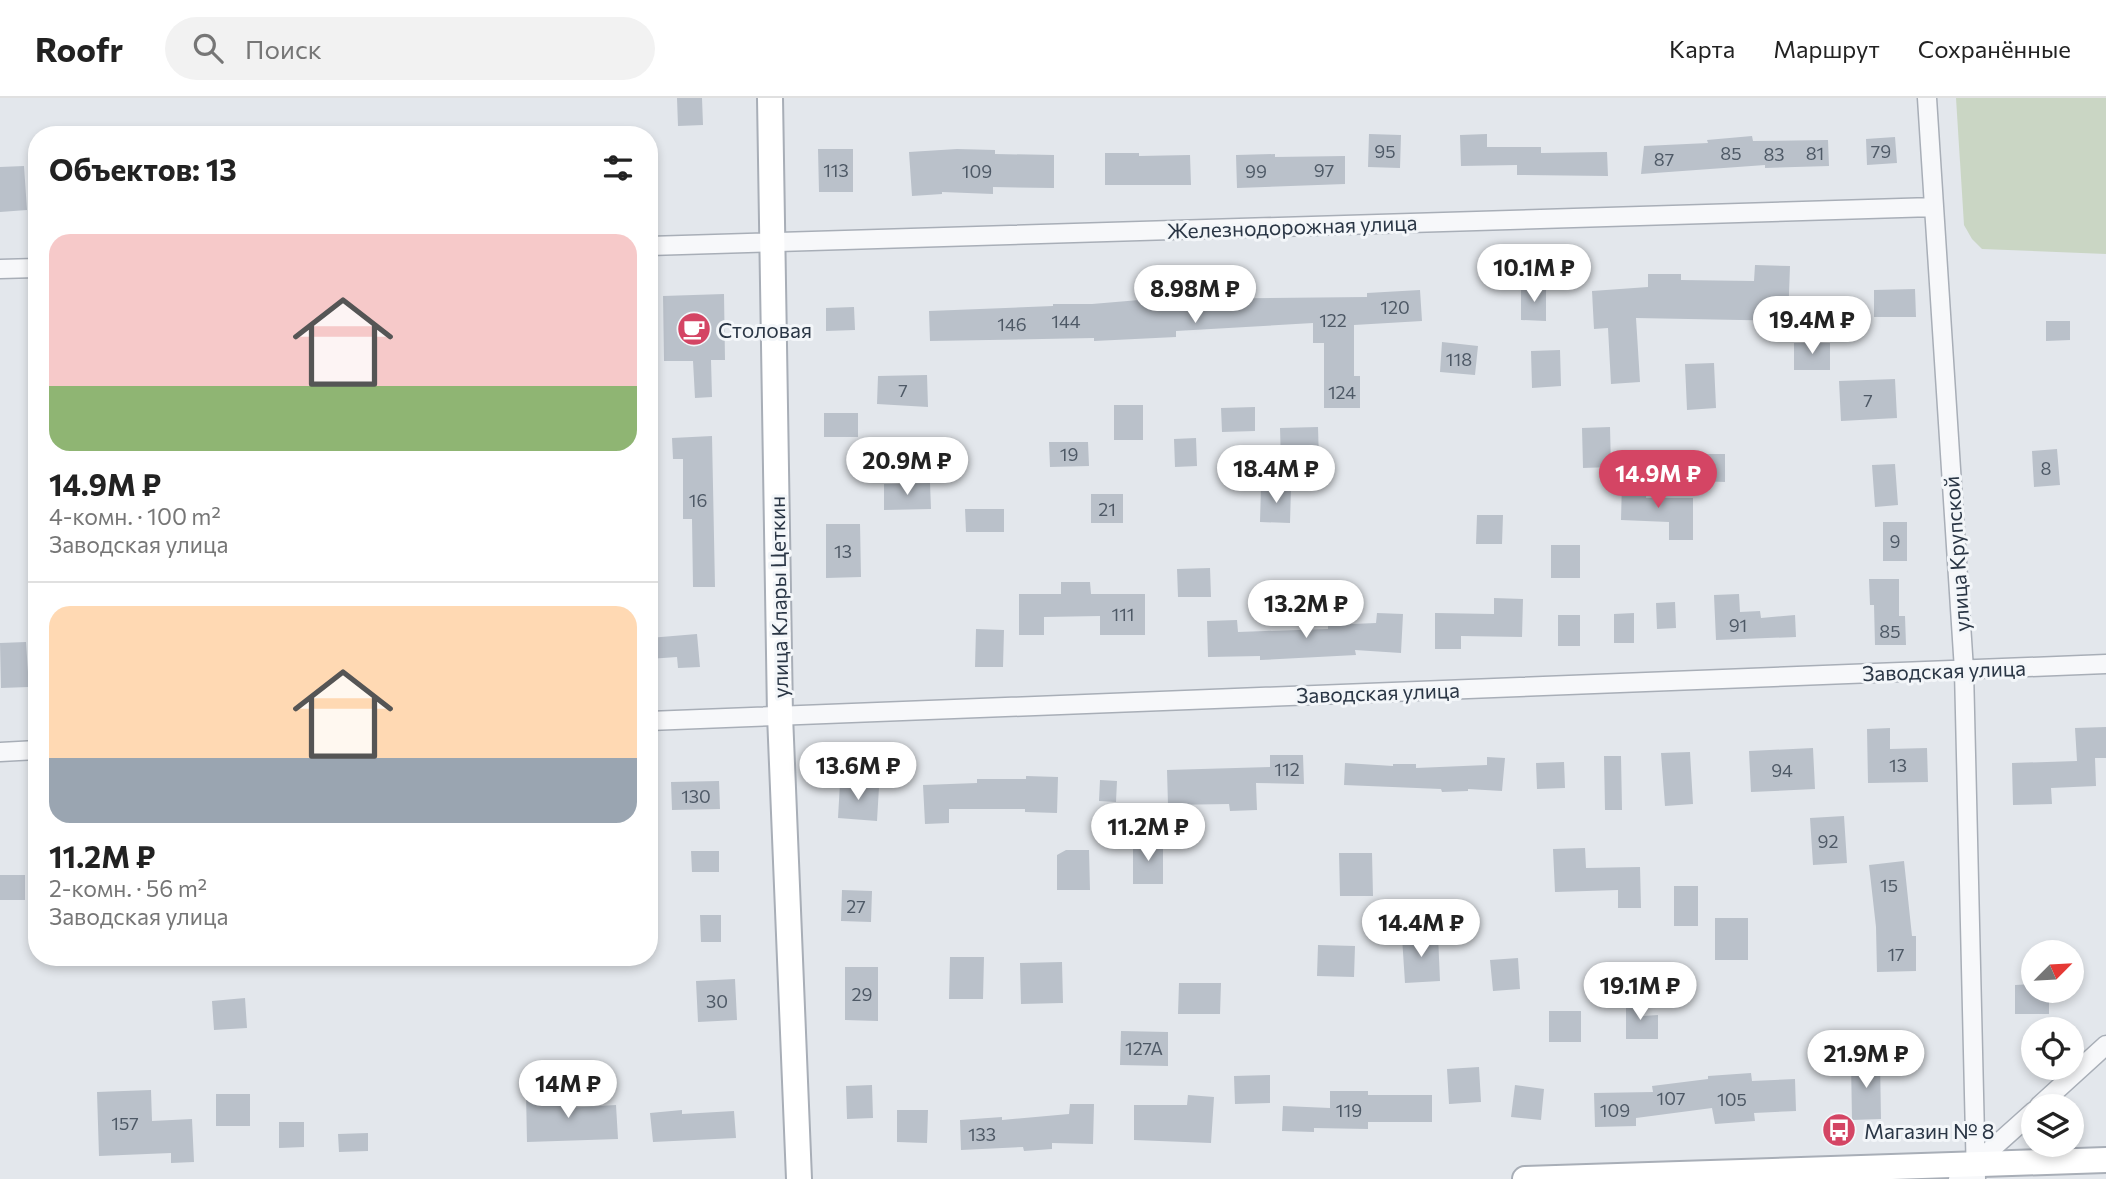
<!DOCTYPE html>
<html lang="ru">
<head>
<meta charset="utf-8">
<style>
	:root { --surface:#fff; --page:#f2f2f2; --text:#222; --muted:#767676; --line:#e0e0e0; --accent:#d44564 }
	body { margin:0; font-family:Commissioner,sans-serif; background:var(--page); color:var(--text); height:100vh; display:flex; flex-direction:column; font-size:26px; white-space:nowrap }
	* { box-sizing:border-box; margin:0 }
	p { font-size:23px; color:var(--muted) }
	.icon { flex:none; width:38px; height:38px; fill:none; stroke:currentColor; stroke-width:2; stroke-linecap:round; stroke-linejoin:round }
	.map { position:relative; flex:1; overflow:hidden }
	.panel { position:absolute; left:28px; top:28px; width:630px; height:840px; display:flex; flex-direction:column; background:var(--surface); border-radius:28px; box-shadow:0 4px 10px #0003 }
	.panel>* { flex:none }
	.needle { width:46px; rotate:66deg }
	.controls { position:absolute; left:2021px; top:842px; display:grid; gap:14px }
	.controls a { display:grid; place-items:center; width:63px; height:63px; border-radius:50%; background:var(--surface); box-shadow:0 4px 10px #0003; font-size:35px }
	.price { position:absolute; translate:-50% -60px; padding:0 16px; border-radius:24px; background:#fff; color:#222; font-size:23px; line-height:46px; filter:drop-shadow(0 2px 4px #0008) }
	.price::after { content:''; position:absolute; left:50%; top:42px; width:21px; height:16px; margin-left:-10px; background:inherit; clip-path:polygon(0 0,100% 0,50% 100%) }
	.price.current { background:var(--accent); color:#fff }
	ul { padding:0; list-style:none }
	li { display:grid; align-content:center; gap:14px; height:371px; padding:0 21px }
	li+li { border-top:2px solid var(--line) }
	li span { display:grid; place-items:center; height:217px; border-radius:21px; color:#555 }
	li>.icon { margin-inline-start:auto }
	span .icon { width:126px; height:126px; fill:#fffc; stroke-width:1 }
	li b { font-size:30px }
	h2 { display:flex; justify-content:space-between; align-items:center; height:84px; padding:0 21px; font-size:30px }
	header { display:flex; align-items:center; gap:42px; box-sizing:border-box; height:98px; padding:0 35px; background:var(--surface); border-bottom:2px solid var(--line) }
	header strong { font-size:33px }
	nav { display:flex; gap:38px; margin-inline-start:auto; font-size:24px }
	.search { width:490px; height:63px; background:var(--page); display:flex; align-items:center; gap:18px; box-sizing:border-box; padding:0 24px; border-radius:38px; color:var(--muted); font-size:26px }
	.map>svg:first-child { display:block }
	.green { fill:#cad6c4 }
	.building { fill:#bac1ca }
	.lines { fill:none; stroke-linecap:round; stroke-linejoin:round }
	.street-casing { stroke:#a8aeb7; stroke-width:21 }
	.secondary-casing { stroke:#a8aeb7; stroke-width:28 }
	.street { stroke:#f7f8fa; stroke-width:18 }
	.secondary { stroke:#fff; stroke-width:24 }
	.labels { text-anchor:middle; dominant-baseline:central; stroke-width:6; stroke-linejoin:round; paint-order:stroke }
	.number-label { font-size:18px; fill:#4e5966 }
	.street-label { font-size:21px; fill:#2a3645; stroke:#f3f6f9 }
	.poi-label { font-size:21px; fill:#2a3645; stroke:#f3f6f9; text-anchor:start }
</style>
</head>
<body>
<header>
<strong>Roofr</strong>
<div class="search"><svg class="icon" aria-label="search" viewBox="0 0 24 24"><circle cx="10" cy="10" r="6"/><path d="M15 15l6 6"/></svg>Поиск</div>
<nav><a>Карта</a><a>Маршрут</a><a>Сохранённые</a></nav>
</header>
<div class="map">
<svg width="2106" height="1081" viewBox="0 0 2106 1081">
	<rect width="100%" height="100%" fill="#e3e7ec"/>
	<path class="green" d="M 1956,0 L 2106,0 L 2106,156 L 1982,151 L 1972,141 L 1964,127 Z"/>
	<path class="building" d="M 677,0 L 702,0 L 703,27 L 678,28 Z
		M 1369,36 L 1401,37 L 1400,70 L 1368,69 Z
		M 1487,36 L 1487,49 L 1541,49 L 1541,55 L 1607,54 L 1608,78 L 1517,77 L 1517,67 L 1461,68 L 1460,37 Z
		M 1752,38 L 1753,43 L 1828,42 L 1829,68 L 1765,70 L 1765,67 L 1641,76 L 1644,48 L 1708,45 L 1707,42 Z
		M 1895,39 L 1897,65 L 1867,67 L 1866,41 Z
		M 818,51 L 853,51 L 853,94 L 819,94 Z
		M 957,51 L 995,52 L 995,56 L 1054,57 L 1054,90 L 993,89 L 993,96 L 942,94 L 942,96 L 912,98 L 909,54 Z
		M 1105,55 L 1139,55 L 1139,58 L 1190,57 L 1191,87 L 1105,87 Z
		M 1275,56 L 1275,59 L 1345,58 L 1345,86 L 1237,90 L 1236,57 Z
		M 24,68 L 27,112 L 0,114 L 0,69 Z
		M 1755,167 L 1790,168 L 1788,223 L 1636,220 L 1640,284 L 1611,286 L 1608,230 L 1594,231 L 1592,193 L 1648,189 L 1648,176 L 1681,176 L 1681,182 L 1754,183 Z
		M 1521,190 L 1546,190 L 1546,223 L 1521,222 Z
		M 1915,191 L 1916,219 L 1874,219 L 1874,192 Z
		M 1420,192 L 1422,223 L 1354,227 L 1354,278 L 1360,278 L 1360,310 L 1324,310 L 1324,245 L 1313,245 L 1313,225 L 1176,233 L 1176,239 L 1094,243 L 1094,240 L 930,243 L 929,213 L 1053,208 L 1053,206 L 1092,206 L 1175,199 L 1175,201 L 1367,199 L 1367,195 Z
		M 724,196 L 725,262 L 711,262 L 712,299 L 695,300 L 693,263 L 664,263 L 663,198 Z
		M 854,209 L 855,232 L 826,233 L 826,210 Z
		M 2046,223 L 2070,223 L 2070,242 L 2046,243 Z
		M 1442,244 L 1478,248 L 1475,277 L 1440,274 Z
		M 1794,245 L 1830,245 L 1830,272 L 1794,272 Z
		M 1560,252 L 1561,288 L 1532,290 L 1531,253 Z
		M 1714,265 L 1716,310 L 1687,312 L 1685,266 Z
		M 927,277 L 928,309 L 877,306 L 878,278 Z
		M 1895,281 L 1897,320 L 1841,323 L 1839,283 Z
		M 1114,307 L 1143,307 L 1143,342 L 1114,342 Z
		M 1255,309 L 1255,333 L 1222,334 L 1221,310 Z
		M 824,315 L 858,315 L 858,339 L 824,339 Z
		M 1318,329 L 1319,362 L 1281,364 L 1280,330 Z
		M 1610,329 L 1611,369 L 1583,370 L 1582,330 Z
		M 712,338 L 715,489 L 693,489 L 692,421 L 683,421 L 683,361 L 673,361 L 672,340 Z
		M 1196,340 L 1197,368 L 1175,369 L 1174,341 Z
		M 1049,344 L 1088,344 L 1089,368 L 1050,369 Z
		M 2057,351 L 2060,387 L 2034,389 L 2032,353 Z
		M 1699,356 L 1725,356 L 1725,384 L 1699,383 Z
		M 1895,366 L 1898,407 L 1875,409 L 1872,367 Z
		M 1622,384 L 1647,384 L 1646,400 L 1693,400 L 1693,442 L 1669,442 L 1669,424 L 1621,422 Z
		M 930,385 L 931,411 L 884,412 L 884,386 Z
		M 1261,390 L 1291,390 L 1290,425 L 1260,424 Z
		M 1091,396 L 1123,396 L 1123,425 L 1091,425 Z
		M 965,411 L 1004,411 L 1004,434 L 966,434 Z
		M 1477,417 L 1503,417 L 1502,446 L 1476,446 Z
		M 1883,424 L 1907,424 L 1907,463 L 1883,463 Z
		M 826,426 L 860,426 L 861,479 L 826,480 Z
		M 1551,447 L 1580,447 L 1580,480 L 1551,480 Z
		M 1210,470 L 1211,499 L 1178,499 L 1177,471 Z
		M 1869,481 L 1899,481 L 1899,518 L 1905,518 L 1906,547 L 1875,547 L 1874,507 L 1870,507 Z
		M 1061,484 L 1090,484 L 1091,496 L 1145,496 L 1145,537 L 1100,537 L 1100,518 L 1044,519 L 1044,537 L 1019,537 L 1019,496 L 1061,496 Z
		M 1739,496 L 1740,514 L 1760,513 L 1761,520 L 1795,517 L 1796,539 L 1716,542 L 1714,497 Z
		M 1494,500 L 1523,501 L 1522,539 L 1461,538 L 1461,551 L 1435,551 L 1435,515 L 1494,516 Z
		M 1675,504 L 1676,530 L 1657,531 L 1656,505 Z
		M 1377,515 L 1403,516 L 1401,555 L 1355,552 L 1356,557 L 1260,562 L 1260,558 L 1208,559 L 1207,523 L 1237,522 L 1238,534 L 1328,531 L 1328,527 L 1376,525 Z
		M 1634,515 L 1634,545 L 1614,545 L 1614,516 Z
		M 1558,517 L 1580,517 L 1580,548 L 1558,548 Z
		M 976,531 L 1004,532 L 1003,569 L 975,569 Z
		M 697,536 L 700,569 L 678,570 L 677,559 L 649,561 L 649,540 Z
		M 26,544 L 29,589 L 1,590 L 0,545 Z
		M 2106,629 L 2106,660 L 2095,660 L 2096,688 L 2051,690 L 2052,706 L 2013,707 L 2012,665 L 2077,663 L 2075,630 Z
		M 1890,630 L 1890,651 L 1927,650 L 1928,684 L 1868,685 L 1867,631 Z
		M 1813,650 L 1815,691 L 1751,694 L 1749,653 Z
		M 1690,654 L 1693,706 L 1665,708 L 1661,655 Z
		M 1270,657 L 1303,657 L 1304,686 L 1256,685 L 1257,712 L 1230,713 L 1229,706 L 1168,707 L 1167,672 L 1270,669 Z
		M 1604,658 L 1621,658 L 1622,712 L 1605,712 Z
		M 1487,659 L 1505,660 L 1502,693 L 1468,691 L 1468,693 L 1442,694 L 1441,691 L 1344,687 L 1345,665 L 1393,668 L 1393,666 L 1416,666 L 1416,670 L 1487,667 Z
		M 1564,664 L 1565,690 L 1537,691 L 1536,665 Z
		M 1026,678 L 1058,679 L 1057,715 L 1025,714 L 1025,711 L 949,711 L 949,725 L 925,726 L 923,687 L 977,685 L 977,681 L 1026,681 Z
		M 1100,682 L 1117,683 L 1116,704 L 1099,703 Z
		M 719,683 L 720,711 L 672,712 L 671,684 Z
		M 840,685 L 879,689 L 877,723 L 838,720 Z
		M 1844,718 L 1847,765 L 1813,767 L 1810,720 Z
		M 1133,743 L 1163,743 L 1163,786 L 1133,786 Z
		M 1585,750 L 1586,770 L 1640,769 L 1641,810 L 1618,810 L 1618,792 L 1555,794 L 1553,751 Z
		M 1066,752 L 1089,752 L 1090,792 L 1057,792 L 1057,757 Z
		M 691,753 L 719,753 L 719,774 L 692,774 Z
		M 1339,755 L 1372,755 L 1373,798 L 1340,798 Z
		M 1904,763 L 1912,838 L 1916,838 L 1916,873 L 1877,874 L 1876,829 L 1869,767 Z
		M 0,777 L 25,777 L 25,802 L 0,802 Z
		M 1674,788 L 1698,788 L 1698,828 L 1674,828 Z
		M 842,792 L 872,793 L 871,824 L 841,823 Z
		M 700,817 L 721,817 L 721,844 L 701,844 Z
		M 1715,820 L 1748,820 L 1748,862 L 1715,862 Z
		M 1438,837 L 1440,883 L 1405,885 L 1402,839 Z
		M 1318,847 L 1355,848 L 1354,879 L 1317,878 Z
		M 950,859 L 984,859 L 983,901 L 949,901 Z
		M 1518,860 L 1520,891 L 1493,893 L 1490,862 Z
		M 1062,864 L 1063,905 L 1021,906 L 1020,865 Z
		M 845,869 L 878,869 L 878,923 L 845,922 Z
		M 735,881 L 737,922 L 698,924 L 696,883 Z
		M 1179,885 L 1221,885 L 1220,916 L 1178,916 Z
		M 2034,886 L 2034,892 L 2049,892 L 2049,916 L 2015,916 L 2015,887 Z
		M 245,900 L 247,930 L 214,932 L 212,903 Z
		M 1626,902 L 1643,902 L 1643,918 L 1658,917 L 1658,941 L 1626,941 Z
		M 1549,913 L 1581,913 L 1581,944 L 1549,944 Z
		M 1121,933 L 1168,934 L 1168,968 L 1120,967 Z
		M 1851,963 L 1880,963 L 1881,1021 L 1852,1022 Z
		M 1479,969 L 1481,1004 L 1449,1006 L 1447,971 Z
		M 1751,975 L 1752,983 L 1795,981 L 1796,1013 L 1754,1015 L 1755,1023 L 1715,1026 L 1712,1010 L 1636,1020 L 1636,1028 L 1595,1029 L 1594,995 L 1653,994 L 1652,988 L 1708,981 L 1708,978 Z
		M 1270,977 L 1270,1005 L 1235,1006 L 1234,978 Z
		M 872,987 L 873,1020 L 847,1021 L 846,988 Z
		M 1515,987 L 1544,991 L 1541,1022 L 1511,1019 Z
		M 151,992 L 152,1023 L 192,1021 L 194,1064 L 171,1065 L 171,1055 L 99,1058 L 97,994 Z
		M 1330,993 L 1368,993 L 1368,997 L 1432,997 L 1432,1024 L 1368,1024 L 1368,1031 L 1314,1030 L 1314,1034 L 1282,1033 L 1283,1008 L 1330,1010 Z
		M 565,994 L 566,1010 L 616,1007 L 618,1041 L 527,1044 L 526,995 Z
		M 216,996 L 250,996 L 250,1028 L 216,1028 Z
		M 1188,997 L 1214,999 L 1211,1045 L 1134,1042 L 1134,1007 L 1187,1007 Z
		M 1070,1006 L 1094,1006 L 1093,1046 L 1052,1045 L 1052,1051 L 1024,1053 L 1023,1049 L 961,1052 L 960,1022 L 1002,1019 L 1002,1022 L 1069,1016 Z
		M 682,1012 L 682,1016 L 734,1013 L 736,1040 L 653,1044 L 650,1015 Z
		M 897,1012 L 928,1012 L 927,1045 L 897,1044 Z
		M 279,1024 L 304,1024 L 304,1049 L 279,1050 Z
		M 368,1035 L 368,1053 L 339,1054 L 338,1036 Z"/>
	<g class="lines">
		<g class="street-casing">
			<path id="street" d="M 1927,0 L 1964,572 L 1976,1081
				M 649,148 L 1934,109
				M 0,171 L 37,170
				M 649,623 L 2106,566
				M 0,654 L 37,652
				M 2039,1008 L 2106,947
				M 1958,1081 L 2034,1013"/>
		</g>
		<g class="secondary-casing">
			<path id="secondary" d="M 770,0 L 780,617 L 799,1081
				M 1525,1081 L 2106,1062"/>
		</g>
		<use href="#street" class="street"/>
		<use href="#secondary" class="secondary"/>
	</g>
	<defs>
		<g id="cafe-disc" transform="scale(1.75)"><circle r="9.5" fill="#d44564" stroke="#f3f6f9"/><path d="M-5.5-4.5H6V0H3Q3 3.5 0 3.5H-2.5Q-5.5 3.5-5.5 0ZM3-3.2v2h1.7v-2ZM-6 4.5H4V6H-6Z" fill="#fff"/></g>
		<g id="bus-disc" transform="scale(1.75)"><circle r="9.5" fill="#d44564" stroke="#f3f6f9"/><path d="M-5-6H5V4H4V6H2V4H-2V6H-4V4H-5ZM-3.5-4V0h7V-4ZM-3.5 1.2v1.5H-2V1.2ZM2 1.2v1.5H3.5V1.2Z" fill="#fff"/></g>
	</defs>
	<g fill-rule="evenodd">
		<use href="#cafe-disc" x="694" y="231"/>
		<use href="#bus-disc" x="1839" y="1032"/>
	</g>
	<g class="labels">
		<g class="number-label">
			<text x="1385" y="53">95</text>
			<text x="1881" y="53">79</text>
			<text x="1731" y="55">85</text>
			<text x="1815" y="55">81</text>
			<text x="1774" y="56">83</text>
			<text x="1664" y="61">87</text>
			<text x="836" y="72">113</text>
			<text x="1324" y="72">97</text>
			<text x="977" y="73">109</text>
			<text x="1256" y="73">99</text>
			<text x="1395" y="209">120</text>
			<text x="1333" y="222">122</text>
			<text x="1066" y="223">144</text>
			<text x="1012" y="226">146</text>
			<text x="1459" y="261">118</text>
			<text x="903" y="292">7</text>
			<text x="1342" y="294">124</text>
			<text x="1868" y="302">7</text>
			<text x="1069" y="356">19</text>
			<text x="2046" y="370">8</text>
			<text x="698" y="402">16</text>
			<text x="1107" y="411">21</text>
			<text x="1895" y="443">9</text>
			<text x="843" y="453">13</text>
			<text x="1123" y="516">111</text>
			<text x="1738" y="527">91</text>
			<text x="1890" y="533">85</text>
			<text x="1898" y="667">13</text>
			<text x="1287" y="671">112</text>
			<text x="1782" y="672">94</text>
			<text x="696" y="698">130</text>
			<text x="1828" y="743">92</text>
			<text x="1889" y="787">15</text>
			<text x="856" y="808">27</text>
			<text x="1896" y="856">17</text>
			<text x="862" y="896">29</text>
			<text x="717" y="903">30</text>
			<text x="1144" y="950">127А</text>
			<text x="1671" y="1000">107</text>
			<text x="1732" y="1001">105</text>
			<text x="1349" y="1012">119</text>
			<text x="1615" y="1012">109</text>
			<text x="125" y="1025">157</text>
			<text x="982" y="1036">133</text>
		</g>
		<g class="street-label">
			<text transform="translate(1292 128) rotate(-2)">Железнодорожная улица</text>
			<text transform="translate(1956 456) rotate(-94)">улица Крупской</text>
			<text transform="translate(778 499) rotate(-91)">улица Клары Цеткин</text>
			<text transform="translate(1944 572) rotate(-2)">Заводская улица</text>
			<text transform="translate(1378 594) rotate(-2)">Заводская улица</text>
		</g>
		<g class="poi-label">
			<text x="718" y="231">Столовая</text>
			<text x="1864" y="1032">Магазин № 8</text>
		</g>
	</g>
</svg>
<div class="controls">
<a><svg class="needle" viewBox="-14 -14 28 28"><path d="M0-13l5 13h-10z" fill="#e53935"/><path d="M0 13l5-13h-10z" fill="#767676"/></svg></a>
<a><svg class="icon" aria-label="locate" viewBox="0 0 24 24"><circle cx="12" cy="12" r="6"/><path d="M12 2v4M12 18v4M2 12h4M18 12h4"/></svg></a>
<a><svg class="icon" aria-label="layers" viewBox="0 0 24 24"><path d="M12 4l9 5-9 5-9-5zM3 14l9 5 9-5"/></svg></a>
</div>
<b class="price" style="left:1534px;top:206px">10.1M ₽</b>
<b class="price" style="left:1195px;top:227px">8.98M ₽</b>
<b class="price" style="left:1812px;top:258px">19.4M ₽</b>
<b class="price" style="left:907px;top:399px">20.9M ₽</b>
<b class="price" style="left:1276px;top:407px">18.4M ₽</b>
<b class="price current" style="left:1658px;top:412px">14.9M ₽</b>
<b class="price" style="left:1306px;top:542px">13.2M ₽</b>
<b class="price" style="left:858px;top:704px">13.6M ₽</b>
<b class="price" style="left:1148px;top:765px">11.2M ₽</b>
<b class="price" style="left:1421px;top:861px">14.4M ₽</b>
<b class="price" style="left:1640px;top:924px">19.1M ₽</b>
<b class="price" style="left:1866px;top:992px">21.9M ₽</b>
<b class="price" style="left:568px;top:1022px">14M ₽</b>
<section class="panel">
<h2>Объектов: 13<svg class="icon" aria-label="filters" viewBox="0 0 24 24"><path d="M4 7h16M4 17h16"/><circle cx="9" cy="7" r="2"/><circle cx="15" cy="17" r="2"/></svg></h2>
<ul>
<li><span style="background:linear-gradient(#f6c9c9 70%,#8fb573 0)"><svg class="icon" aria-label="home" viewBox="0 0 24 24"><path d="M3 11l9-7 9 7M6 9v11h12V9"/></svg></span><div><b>14.9M ₽</b><p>4-комн. · 100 m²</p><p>Заводская улица</p></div></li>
<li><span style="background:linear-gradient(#ffd9b3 70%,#9aa5b1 0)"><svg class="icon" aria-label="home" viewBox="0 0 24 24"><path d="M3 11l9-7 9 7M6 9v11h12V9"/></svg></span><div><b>11.2M ₽</b><p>2-комн. · 56 m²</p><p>Заводская улица</p></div></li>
</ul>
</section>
</div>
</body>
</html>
